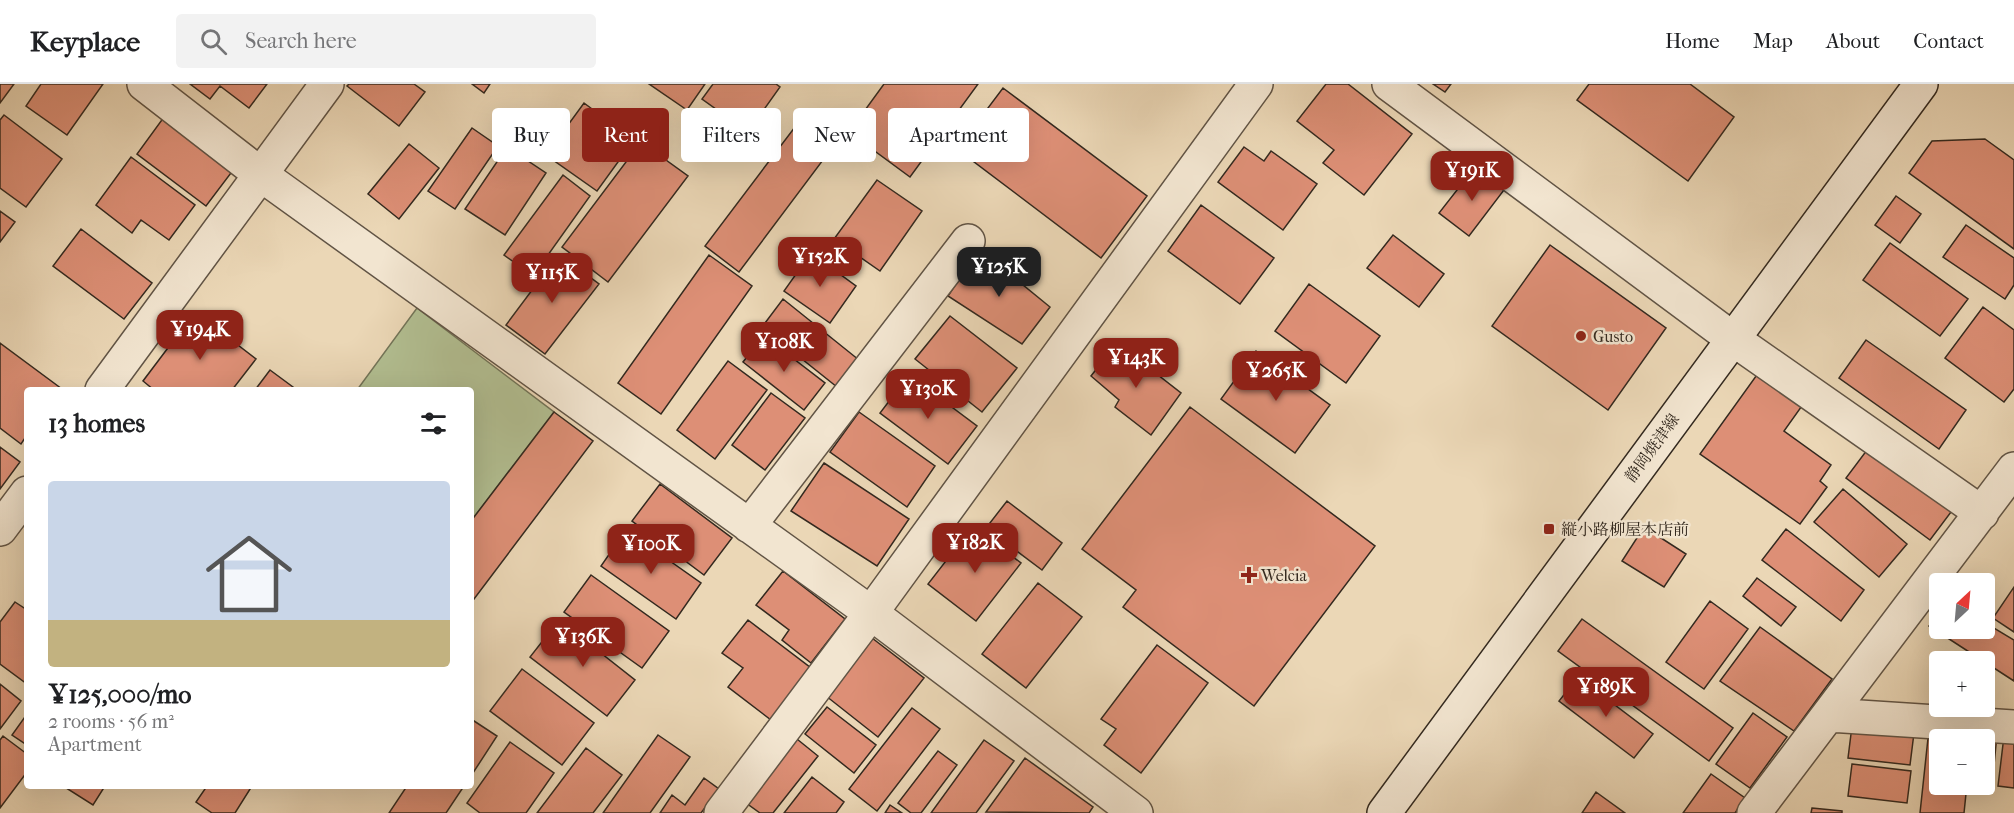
<!DOCTYPE html>
<html lang="en">
<head>
<meta charset="utf-8">
<style>
	:root { --surface:#fff; --page:#f2f2f2; --text:#202124; --muted:#757577; --line:#e0e0e0; --accent:#8f2418 }
	body { margin:0; font-family:"IM FELL French Canon","Noto Serif JP",serif; background:var(--page); color:var(--text); height:100vh; display:flex; flex-direction:column; font-size:22px; white-space:nowrap }
	* { box-sizing:border-box; margin:0 }
	p { font-size:20px; color:var(--muted) }
	.icon { flex:none; width:33px; height:33px; fill:none; stroke:currentColor; stroke-width:2; stroke-linecap:round; stroke-linejoin:round }
	.map { position:relative; flex:1; overflow:hidden }
	.drawer { position:absolute; left:24px; top:303px; width:450px; height:402px; display:flex; flex-direction:column; background:var(--surface); border-radius:6px; box-shadow:0 6px 24px #0002 }
	.drawer>* { flex:none }
	.top-card { position:absolute; left:492px; top:24px; width:570px; height:54px; display:flex; gap:12px }
	.needle { width:39px; rotate:26deg }
	.tools { position:absolute; left:1929px; top:489px; display:grid; gap:12px }
	.tools a { display:grid; place-items:center; width:66px; height:66px; border-radius:6px; background:var(--surface); box-shadow:0 6px 24px #0002; font-size:30px }
	.price { position:absolute; translate:-50% -51px; padding:0 14px; border-radius:12px; background:var(--accent); color:#fff; font-size:20px; line-height:39px; filter:drop-shadow(0 2px 3px #0008) }
	.price::after { content:''; position:absolute; left:50%; top:36px; width:18px; height:14px; margin-left:-9px; background:inherit; clip-path:polygon(0 0,100% 0,50% 100%) }
	.price.current { background:#222; color:#fff }
	ul { padding:0; list-style:none }
	li { display:grid; align-content:center; gap:12px; height:318px; padding:0 24px }
	li span { display:grid; place-items:center; height:186px; border-radius:6px; color:#555 }
	li>.icon { margin-inline-start:auto }
	span .icon { width:108px; height:108px; fill:#fffc; stroke-width:1 }
	li b { font-size:26px }
	h2 { display:flex; justify-content:space-between; align-items:center; height:72px; padding:0 24px; font-size:26px }
	.chip { padding:0 21px; border-radius:6px; background:var(--surface); box-shadow:0 6px 24px #0002; font-size:21px; line-height:54px }
	.chip.current { background:var(--accent); color:#fff }
	header { display:flex; align-items:center; gap:36px; box-sizing:border-box; height:84px; padding:0 30px; background:var(--surface); border-bottom:2px solid var(--line) }
	header strong { font-size:28px }
	nav { display:flex; gap:33px; margin-inline-start:auto; font-size:21px }
	.search { width:420px; height:54px; background:var(--page); display:flex; align-items:center; gap:15px; box-sizing:border-box; padding:0 21px; border-radius:6px; color:var(--muted); font-size:22px }
	.map>svg:first-child { display:block }
	.park { fill:#b2bf92; stroke:#727458; stroke-width:1.5 }
	.building { fill:#dd8f76; stroke:#33291f; stroke-width:1.5 }
	.lines { fill:none; stroke-linecap:round; stroke-linejoin:round }
	.minor-casing { stroke:#615445; stroke-width:36 }
	.secondary-casing { stroke:#33291f; stroke-width:36 }
	.minor { stroke:#f2e5d0; stroke-width:33 }
	.secondary { stroke:#f2e5d0; stroke-width:33 }
	.poi-dot { fill:#8f2418; stroke:#f2e5d0; stroke-width:2 }
	.labels { text-anchor:middle; dominant-baseline:central; stroke-width:5; stroke-linejoin:round; paint-order:stroke }
	.poi-label { font-size:16px; fill:#33291f; stroke:#f2e5d0; text-anchor:start }
	.street-label { font-size:16px; fill:#33291f; stroke:#f2e5d0 }
</style>
</head>
<body>
<header>
<strong>Keyplace</strong>
<div class="search"><svg class="icon" aria-label="search" viewBox="0 0 24 24"><circle cx="10" cy="10" r="6"/><path d="M15 15l6 6"/></svg>Search here</div>
<nav><a>Home</a><a>Map</a><a>About</a><a>Contact</a></nav>
</header>
<div class="map">
<svg width="2014" height="729" viewBox="0 0 2014 729">
	<rect width="100%" height="100%" fill="#ebd7b6"/>
	<filter id="stains"><feTurbulence type="fractalNoise" baseFrequency=".00333" numOctaves="4"/><feColorMatrix values="0 0 0 0 .2 0 0 0 0 .09 0 0 0 0 .02 0 0 0 .5 -.17"/></filter>
	<radialGradient id="worn" r=".72"><stop offset=".6" stop-color="#630" stop-opacity="0"/><stop offset="1" stop-color="#630" stop-opacity=".3"/></radialGradient>
	<path class="park" d="M 417,224 L 554,328 L 471,437 L 471,306 L 357,306 Z"/>
	<path class="building" d="M 0,0 L 14,0 L 0,19 Z
		M 41,0 L 103,0 L 67,51 L 26,22 Z
		M 190,0 L 267,0 L 249,24 L 220,2 L 210,15 Z
		M 349,0 L 414,0 L 425,8 L 399,42 L 347,2 Z
		M 472,0 L 490,0 L 484,9 Z
		M 649,0 L 705,0 L 687,26 Z
		M 713,0 L 776,0 L 780,3 L 748,48 L 702,15 Z
		M 884,0 L 978,0 L 910,93 L 849,48 Z
		M 1326,0 L 1348,0 L 1412,50 L 1364,111 L 1323,79 L 1334,66 L 1297,37 Z
		M 1433,0 L 1451,0 L 1445,8 Z
		M 1589,0 L 1690,0 L 1734,33 L 1688,97 L 1577,16 Z
		M 1003,4 L 1147,112 L 1101,174 L 957,65 Z
		M 584,19 L 634,56 L 597,107 L 546,71 Z
		M 4,31 L 62,75 L 26,123 L 0,104 L 0,36 Z
		M 164,33 L 234,85 L 206,122 L 137,70 Z
		M 798,39 L 832,64 L 739,188 L 705,162 Z
		M 472,44 L 498,62 L 455,125 L 428,107 Z
		M 1985,55 L 2014,76 L 2014,165 L 1909,89 L 1932,57 Z
		M 641,58 L 688,92 L 608,198 L 562,163 Z
		M 409,60 L 439,84 L 399,135 L 368,110 Z
		M 507,63 L 546,89 L 505,151 L 465,125 Z
		M 1244,63 L 1264,77 L 1271,67 L 1317,100 L 1283,146 L 1218,98 Z
		M 131,73 L 195,121 L 169,156 L 141,136 L 132,149 L 96,121 Z
		M 1475,83 L 1504,106 L 1469,152 L 1439,129 Z
		M 563,91 L 590,112 L 533,192 L 504,171 Z
		M 877,96 L 922,127 L 880,187 L 834,155 Z
		M 1896,112 L 1921,130 L 1900,159 L 1875,141 Z
		M 1201,121 L 1274,174 L 1240,220 L 1168,167 Z
		M 0,127 L 15,138 L 0,158 Z
		M 1966,141 L 2014,174 L 2014,201 L 2005,215 L 1943,173 Z
		M 81,145 L 152,199 L 124,235 L 53,182 Z
		M 1393,151 L 1444,190 L 1419,223 L 1367,184 Z
		M 1890,159 L 1968,215 L 1940,252 L 1863,196 Z
		M 1550,161 L 1666,244 L 1608,326 L 1492,242 Z
		M 979,165 L 1050,223 L 1022,260 L 948,212 Z
		M 811,169 L 856,202 L 830,239 L 784,207 Z
		M 559,170 L 599,200 L 545,270 L 506,241 Z
		M 709,171 L 752,202 L 661,330 L 618,299 Z
		M 1309,200 L 1380,252 L 1346,299 L 1275,247 Z
		M 783,215 L 859,276 L 837,303 L 762,243 Z
		M 1983,223 L 2014,246 L 2014,305 L 2004,318 L 1945,274 Z
		M 195,228 L 256,275 L 232,306 L 154,306 L 143,297 Z
		M 950,232 L 1017,284 L 982,328 L 915,275 Z
		M 764,252 L 825,299 L 804,326 L 743,278 Z
		M 1866,256 L 1966,326 L 1939,365 L 1839,294 Z
		M 0,259 L 62,305 L 27,306 L 27,351 L 21,360 L 0,344 Z
		M 1117,259 L 1181,309 L 1151,351 L 1115,323 L 1119,316 L 1091,292 Z
		M 1256,267 L 1330,321 L 1295,369 L 1221,315 Z
		M 728,277 L 767,306 L 715,375 L 677,346 Z
		M 1764,281 L 1809,312 L 1784,347 L 1831,381 L 1820,397 L 1827,403 L 1800,440 L 1700,370 Z
		M 270,286 L 297,306 L 255,306 Z
		M 909,291 L 977,342 L 948,380 L 880,329 Z
		M 771,309 L 805,334 L 765,386 L 732,361 Z
		M 1190,323 L 1375,462 L 1254,622 L 1123,523 L 1136,506 L 1082,465 Z
		M 554,328 L 593,357 L 471,519 L 471,437 Z
		M 859,328 L 935,382 L 907,423 L 830,368 Z
		M 1870,362 L 1954,424 L 1930,456 L 1846,394 Z
		M 0,363 L 20,378 L 0,405 Z
		M 824,379 L 909,435 L 877,482 L 791,427 Z
		M 660,400 L 732,454 L 704,491 L 632,437 Z
		M 1843,405 L 1907,460 L 1879,493 L 1814,438 Z
		M 1007,417 L 1062,459 L 1042,486 L 986,444 Z
		M 973,442 L 1021,479 L 976,537 L 928,500 Z
		M 1644,443 L 1686,470 L 1664,503 L 1622,477 Z
		M 1786,445 L 1864,506 L 1841,537 L 1762,476 Z
		M 626,446 L 701,499 L 676,535 L 601,482 Z
		M 783,487 L 845,535 L 811,579 L 782,556 L 789,546 L 756,521 Z
		M 591,491 L 669,547 L 642,584 L 564,528 Z
		M 1757,494 L 1796,523 L 1781,542 L 1743,512 Z
		M 1038,499 L 1082,533 L 1026,604 L 982,570 Z
		M 2014,503 L 2014,548 L 1993,534 Z
		M 1710,517 L 1748,545 L 1704,605 L 1666,578 Z
		M 15,518 L 27,526 L 27,600 L 0,580 L 0,538 Z
		M 1940,526 L 1940,544 L 1984,544 L 1984,538 L 2014,556 L 2014,597 L 1929,542 Z
		M 1582,535 L 1733,644 L 1709,677 L 1558,567 Z
		M 559,536 L 635,596 L 607,632 L 530,573 Z
		M 748,536 L 811,584 L 771,636 L 728,603 L 743,584 L 722,569 Z
		M 1760,543 L 1832,595 L 1794,647 L 1720,597 Z
		M 872,554 L 924,594 L 878,653 L 826,612 Z
		M 1157,561 L 1208,599 L 1141,689 L 1104,661 L 1116,645 L 1101,635 Z
		M 522,585 L 594,639 L 562,681 L 490,627 Z
		M 1578,593 L 1653,650 L 1634,674 L 1559,617 Z
		M 0,600 L 21,617 L 0,645 Z
		M 827,623 L 876,661 L 854,689 L 805,650 Z
		M 912,624 L 940,645 L 877,727 L 849,705 Z
		M 1753,629 L 1787,653 L 1750,704 L 1716,680 Z
		M 27,630 L 27,661 L 12,651 Z
		M 471,635 L 497,652 L 471,692 Z
		M 1852,642 L 1914,649 L 1910,681 L 1848,674 Z
		M 1929,645 L 1971,656 L 1940,656 L 1940,700 L 1967,700 L 1964,729 L 1920,729 Z
		M 658,651 L 690,673 L 650,729 L 603,729 Z
		M 792,651 L 818,672 L 773,729 L 760,729 L 742,716 Z
		M 1997,651 L 1992,701 L 1984,700 L 1984,656 Z
		M 3,652 L 27,670 L 27,688 L 0,724 L 0,656 Z
		M 2004,652 L 2014,654 L 2014,704 L 1998,702 Z
		M 984,656 L 1014,677 L 976,729 L 931,729 Z
		M 510,658 L 554,689 L 526,729 L 480,729 L 467,719 Z
		M 586,664 L 622,691 L 593,729 L 537,729 Z
		M 938,667 L 957,681 L 921,729 L 911,729 L 898,719 Z
		M 1025,674 L 1093,723 L 1089,729 L 986,728 Z
		M 1852,680 L 1911,687 L 1907,719 L 1848,712 Z
		M 1711,690 L 1745,714 L 1735,729 L 1683,729 Z
		M 812,693 L 844,718 L 836,729 L 784,729 Z
		M 704,694 L 719,705 L 701,729 L 660,729 L 672,711 L 685,721 Z
		M 63,702 L 105,702 L 93,721 Z
		M 207,702 L 252,702 L 235,729 L 212,729 L 196,718 Z
		M 407,702 L 464,702 L 446,729 L 389,729 Z
		M 1596,708 L 1625,729 L 1582,729 Z
		M 890,721 L 902,729 L 885,729 Z
		M 1812,724 L 1842,727 L 1842,729 L 1811,729 Z"/>
	<g class="lines">
		<g class="minor-casing">
			<path id="minor" d="M 144,0 L 260,90 L 871,529 L 1136,729
				M 1389,0 L 1733,255 L 1982,429
				M 102,306 L 327,0
				M 749,442 L 968,157
				M 0,445 L 27,409
				M 1829,631 L 2014,643
				M 721,729 L 871,529 L 1256,0
				M 1754,729 L 2014,385"/>
		</g>
		<g class="secondary-casing">
			<path id="secondary" d="M 1384,729 L 1921,0"/>
		</g>
		<use href="#minor" class="minor"/>
		<use href="#secondary" class="secondary"/>
	</g>
	<g class="poi-dot">
		<circle cx="1581" cy="252" r="6"/>
		<rect x="1543" y="439" width="12" height="12" rx="3"/>
		<path d="M1246 482h6v6h6v6h-6v6h-6v-6h-6v-6h6z"/>
	</g>
	<g class="labels">
		<g class="poi-label">
			<text x="1593" y="252">Gusto</text>
			<text x="1561" y="445">縦小路柳屋本店前</text>
			<text x="1261" y="491">Welcia</text>
		</g>
		<g class="street-label">
			<text transform="translate(1652 364) rotate(-54)">静岡焼津線</text>
		</g>
	</g>
	<rect width="100%" height="100%" filter="url(#stains)"/>
	<rect width="100%" height="100%" fill="url(#worn)"/>
</svg>
<div class="tools">
<a><svg class="needle" viewBox="-14 -14 28 28"><path d="M0-13l5 13h-10z" fill="#e53935"/><path d="M0 13l5-13h-10z" fill="#757577"/></svg></a>
<a>+</a>
<a>−</a>
</div>
<b class="price" style="left:1472px;top:118px">¥191K</b>
<b class="price" style="left:820px;top:204px">¥152K</b>
<b class="price current" style="left:999px;top:214px">¥125K</b>
<b class="price" style="left:552px;top:220px">¥115K</b>
<b class="price" style="left:200px;top:277px">¥194K</b>
<b class="price" style="left:784px;top:289px">¥108K</b>
<b class="price" style="left:1136px;top:305px">¥143K</b>
<b class="price" style="left:1276px;top:318px">¥265K</b>
<b class="price" style="left:928px;top:336px">¥130K</b>
<b class="price" style="left:975px;top:490px">¥182K</b>
<b class="price" style="left:651px;top:491px">¥100K</b>
<b class="price" style="left:583px;top:584px">¥136K</b>
<b class="price" style="left:1606px;top:634px">¥189K</b>
<div class="top-card">
<a class="chip">Buy</a>
<a class="chip current">Rent</a>
<a class="chip">Filters</a>
<a class="chip">New</a>
<a class="chip">Apartment</a>
</div>
<section class="drawer">
<h2>13 homes<svg class="icon" aria-label="filters" viewBox="0 0 24 24"><path d="M4 7h16M4 17h16"/><circle cx="9" cy="7" r="2"/><circle cx="15" cy="17" r="2"/></svg></h2>
<ul>
<li><span style="background:linear-gradient(#c9d6e8 75%,#c2b280 0)"><svg class="icon" aria-label="home" viewBox="0 0 24 24"><path d="M3 11l9-7 9 7M6 9v11h12V9"/></svg></span><div><b>¥125,000/mo</b><p>2 rooms · 56 m²</p><p>Apartment</p></div></li>
</ul>
</section>
</div>
</body>
</html>
